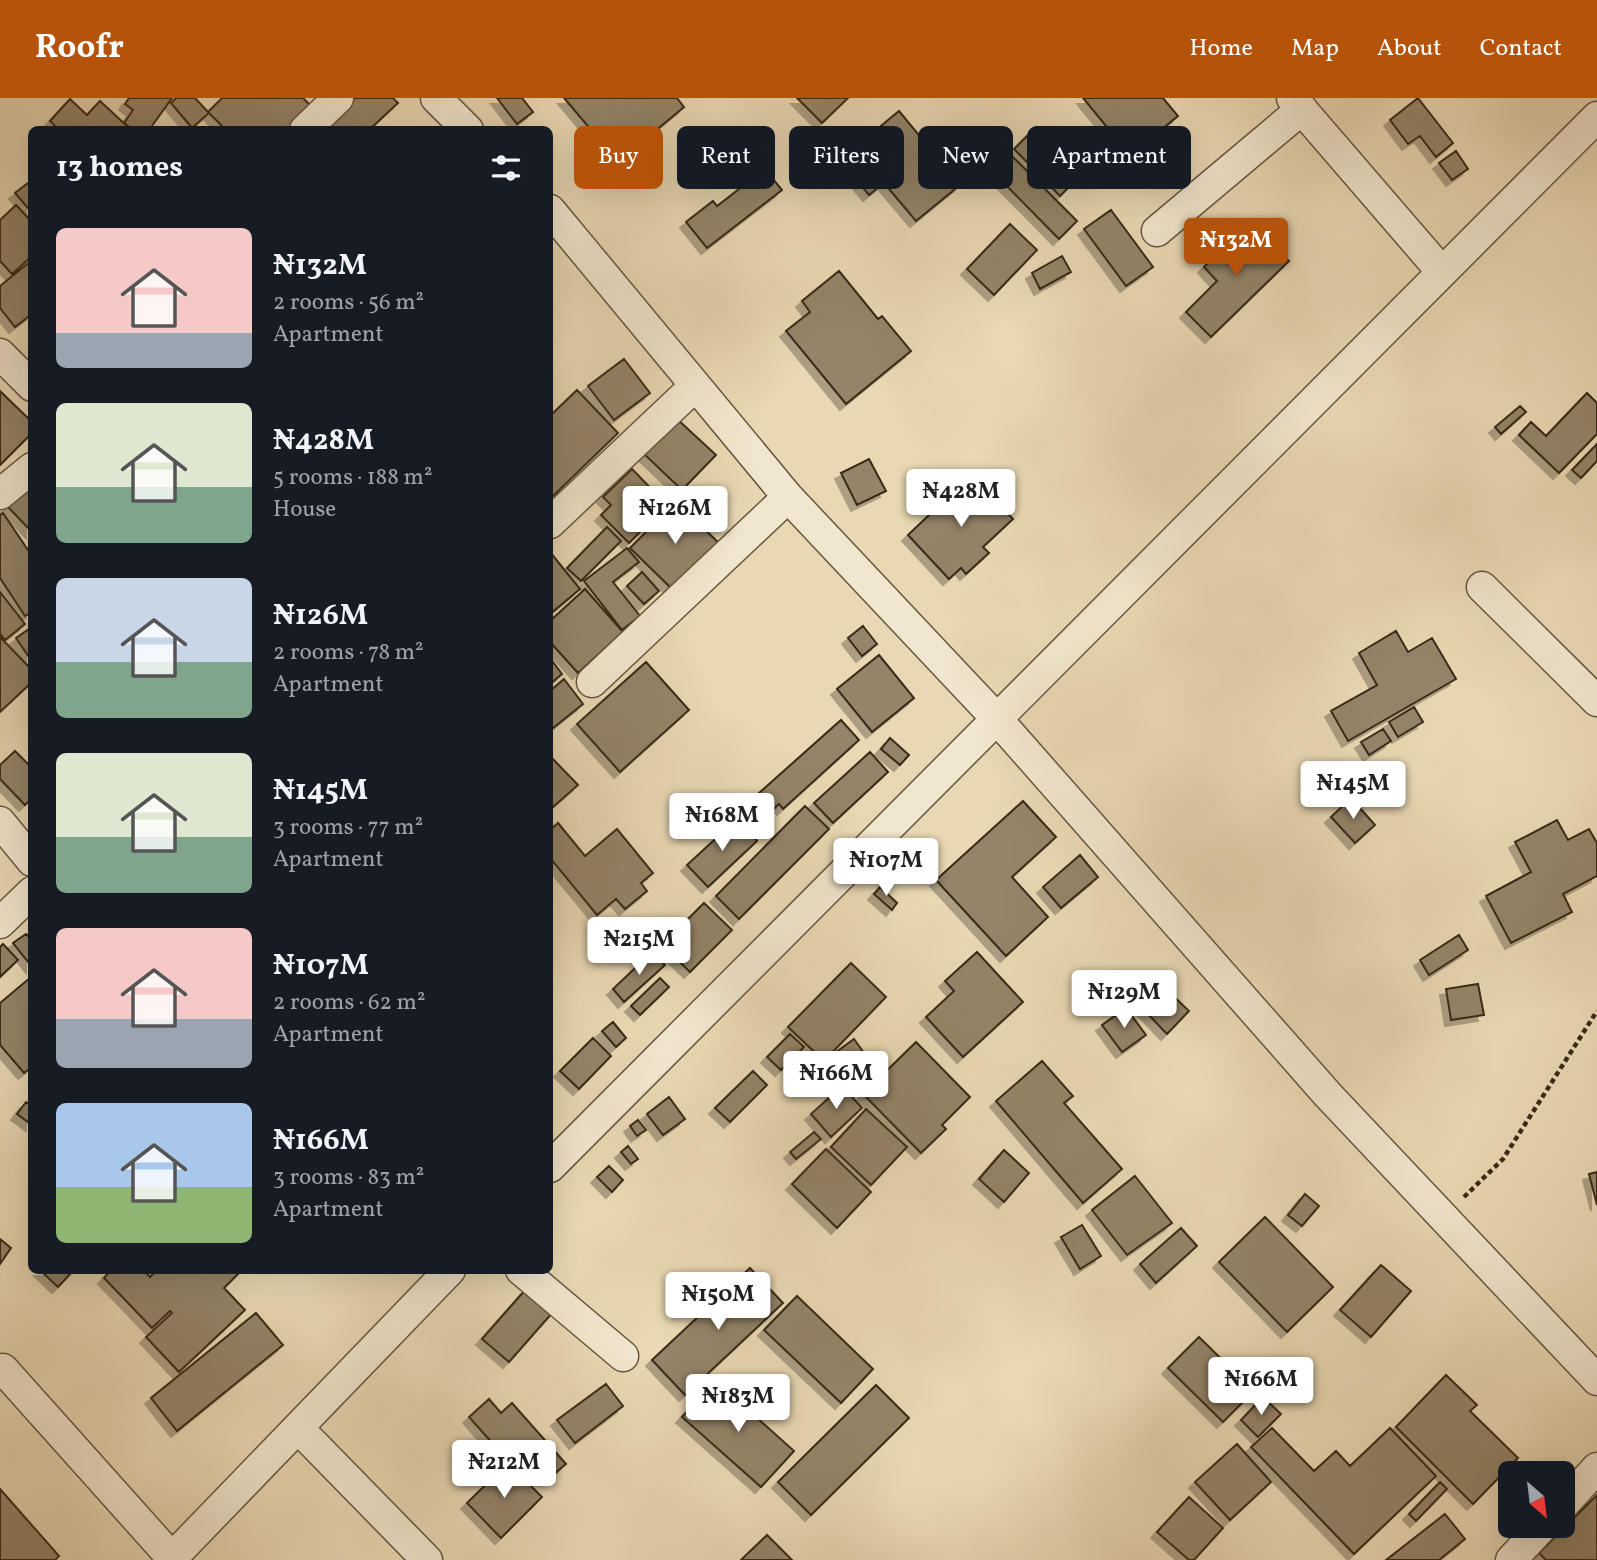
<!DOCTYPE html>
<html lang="en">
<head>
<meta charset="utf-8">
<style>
	:root { --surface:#171b24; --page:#20242c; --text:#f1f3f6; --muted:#9ea1a6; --accent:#b45309 }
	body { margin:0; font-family:Vollkorn,serif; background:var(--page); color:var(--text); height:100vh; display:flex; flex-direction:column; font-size:26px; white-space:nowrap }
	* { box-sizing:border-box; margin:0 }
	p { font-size:23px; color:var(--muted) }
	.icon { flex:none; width:38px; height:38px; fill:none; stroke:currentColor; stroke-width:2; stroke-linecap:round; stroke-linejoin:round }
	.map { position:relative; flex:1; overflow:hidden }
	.side { position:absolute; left:28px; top:28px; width:525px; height:1148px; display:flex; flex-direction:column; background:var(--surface); border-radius:10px; box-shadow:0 7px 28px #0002 }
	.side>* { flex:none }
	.banner { position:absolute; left:574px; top:28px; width:665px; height:63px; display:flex; gap:14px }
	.needle { width:46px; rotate:152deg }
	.buttons { position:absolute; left:1498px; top:1363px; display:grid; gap:14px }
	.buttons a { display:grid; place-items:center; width:77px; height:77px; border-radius:10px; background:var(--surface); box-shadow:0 7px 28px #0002; font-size:35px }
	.price { position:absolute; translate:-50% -60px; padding:0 16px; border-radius:7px; background:#fff; color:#222; font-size:23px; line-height:46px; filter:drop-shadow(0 2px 4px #0008) }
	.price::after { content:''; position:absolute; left:50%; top:42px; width:21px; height:16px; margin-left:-10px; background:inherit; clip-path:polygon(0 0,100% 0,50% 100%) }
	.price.on { background:var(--accent); color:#fff }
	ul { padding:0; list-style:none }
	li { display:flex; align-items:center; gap:21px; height:175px; padding:0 28px }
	li span { display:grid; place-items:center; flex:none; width:196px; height:140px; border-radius:10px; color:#555 }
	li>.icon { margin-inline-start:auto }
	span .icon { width:84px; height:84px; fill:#fffc; stroke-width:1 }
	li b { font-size:30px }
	h2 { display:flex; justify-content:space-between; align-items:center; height:84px; padding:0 28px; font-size:30px }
	.chip { padding:0 24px; border-radius:10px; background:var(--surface); box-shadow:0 7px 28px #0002; font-size:24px; line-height:63px }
	.chip.on { background:var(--accent); color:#fff }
	header { display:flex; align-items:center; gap:42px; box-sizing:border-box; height:98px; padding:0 35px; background:var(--accent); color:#fff }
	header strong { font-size:33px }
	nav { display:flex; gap:38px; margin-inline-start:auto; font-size:24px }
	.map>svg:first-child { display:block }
	.building { fill:#948469; stroke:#382a18; stroke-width:2; filter:url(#shadow) }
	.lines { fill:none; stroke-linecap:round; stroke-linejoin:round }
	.minor-casing { stroke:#64563f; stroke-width:33 }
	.path { stroke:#382a18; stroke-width:4.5; stroke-dasharray:5 3.5; stroke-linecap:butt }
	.minor { stroke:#f1e6ce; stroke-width:30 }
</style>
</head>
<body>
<header>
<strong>Roofr</strong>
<nav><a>Home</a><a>Map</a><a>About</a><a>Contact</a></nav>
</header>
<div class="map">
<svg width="1597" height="1462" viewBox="0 0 1597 1462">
	<defs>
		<filter id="shadow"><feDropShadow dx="-6" dy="6" stdDeviation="0" flood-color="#0004"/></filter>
	</defs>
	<rect width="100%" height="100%" fill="#e9d8b3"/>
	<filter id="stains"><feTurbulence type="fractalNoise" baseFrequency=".00286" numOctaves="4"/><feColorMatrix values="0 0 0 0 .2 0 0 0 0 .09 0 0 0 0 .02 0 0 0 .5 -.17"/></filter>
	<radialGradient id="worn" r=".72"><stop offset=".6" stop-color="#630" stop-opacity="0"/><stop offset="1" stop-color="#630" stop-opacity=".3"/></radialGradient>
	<path class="building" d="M 129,0 L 172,0 L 149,32 L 134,32 L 124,25 L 133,12 L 125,6 Z
		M 176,0 L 195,0 L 209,15 L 192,30 L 171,5 Z
		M 222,0 L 303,0 L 312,9 L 290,32 L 226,32 L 208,14 Z
		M 355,0 L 393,0 L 398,5 L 369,32 L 321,32 Z
		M 497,0 L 522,0 L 533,14 L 517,26 Z
		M 564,0 L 677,0 L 684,9 L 637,48 L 628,38 L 609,53 Z
		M 797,0 L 848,0 L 822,25 Z
		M 1083,0 L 1163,0 L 1178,18 L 1130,57 Z
		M 1418,0 L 1453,45 L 1436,59 L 1420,38 L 1408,46 L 1390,22 Z
		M 70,1 L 87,17 L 100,3 L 128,29 L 125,32 L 59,32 L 50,23 Z
		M 899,13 L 960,87 L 916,123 L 884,85 L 869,97 L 840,62 Z
		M 1036,29 L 1082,76 L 1060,98 L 1014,51 Z
		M 1007,53 L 1077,123 L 1059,141 L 989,70 Z
		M 1456,53 L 1468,71 L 1452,82 L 1439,65 Z
		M 765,71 L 782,92 L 707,150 L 686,124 L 713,103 L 717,108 Z
		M 32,82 L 32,115 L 15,95 Z
		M 16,107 L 32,124 L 32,158 L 12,176 L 0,163 L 0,122 Z
		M 1111,112 L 1153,169 L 1126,188 L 1084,131 Z
		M 1249,124 L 1289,163 L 1211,239 L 1186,214 L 1217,183 L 1204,169 Z
		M 1010,126 L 1037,152 L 994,197 L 967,171 Z
		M 1062,158 L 1071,174 L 1040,191 L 1032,175 Z
		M 32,162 L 32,216 L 15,229 L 0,210 L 0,188 Z
		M 839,173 L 878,221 L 882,218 L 911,253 L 846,306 L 786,233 L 810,214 L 802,203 Z
		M 624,261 L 650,295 L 614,322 L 588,288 Z
		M 577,292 L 618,335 L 550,401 L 550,318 Z
		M 0,293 L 32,324 L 32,335 L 0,367 Z
		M 1587,295 L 1597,305 L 1597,336 L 1559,375 L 1519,337 L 1531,324 L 1546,338 Z
		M 1520,308 L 1526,314 L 1501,336 L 1495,329 Z
		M 676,320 L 716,357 L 682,392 L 643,355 Z
		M 1597,346 L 1597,363 L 1581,380 L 1572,372 Z
		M 869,361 L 886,393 L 857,407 L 841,375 Z
		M 632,371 L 667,407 L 629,445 L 601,417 L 611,407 L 603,399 Z
		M 971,377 L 1013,421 L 983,449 L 989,455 L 966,476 L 961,470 L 949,481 L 908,437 Z
		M 32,386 L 32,434 L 7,408 Z
		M 676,404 L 720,446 L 673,492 L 630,450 Z
		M 3,415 L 32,458 L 32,514 L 25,518 L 0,480 L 0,417 Z
		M 607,429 L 621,443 L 581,483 L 567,470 Z
		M 627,450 L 639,464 L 613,484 L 640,518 L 622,532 L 584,483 Z
		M 550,454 L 580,491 L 550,516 Z
		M 642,474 L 659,493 L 644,506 L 627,488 Z
		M 585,491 L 623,534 L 578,575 L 550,544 L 550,523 Z
		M 0,494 L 25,526 L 5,542 L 0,536 Z
		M 863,528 L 877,546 L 862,558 L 848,540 Z
		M 32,529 L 32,561 L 31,562 L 16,540 Z
		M 1396,533 L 1408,554 L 1432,540 L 1456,581 L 1348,643 L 1331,613 L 1377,587 L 1359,555 Z
		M 0,539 L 32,572 L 32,584 L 0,614 Z
		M 879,557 L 914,600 L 872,634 L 837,591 Z
		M 550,560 L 562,576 L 550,586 Z
		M 646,564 L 689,612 L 620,674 L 577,626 Z
		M 564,581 L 583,606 L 553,630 L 550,625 L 550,593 Z
		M 1414,609 L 1423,624 L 1398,639 L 1389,624 Z
		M 841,622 L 859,642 L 783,711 L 779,706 L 756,727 L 741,711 Z
		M 1383,631 L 1391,643 L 1369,657 L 1361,644 Z
		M 890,640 L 909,657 L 900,667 L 881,651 Z
		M 15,653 L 32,670 L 32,700 L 25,707 L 0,681 L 0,667 Z
		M 870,654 L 888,674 L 833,725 L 814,705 Z
		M 550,658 L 578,687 L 553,709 L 550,705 Z
		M 1351,700 L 1375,727 L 1355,745 L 1331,719 Z
		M 1023,703 L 1056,739 L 1012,779 L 1048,819 L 1006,858 L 936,782 Z
		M 805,708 L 829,731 L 739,821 L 716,798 Z
		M 737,721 L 757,743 L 708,789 L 687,767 Z
		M 1557,722 L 1568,742 L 1589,731 L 1597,745 L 1597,778 L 1563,796 L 1572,814 L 1511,845 L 1486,798 L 1531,774 L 1515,744 Z
		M 558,725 L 585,758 L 617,731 L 653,775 L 641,785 L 647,793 L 625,811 L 616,801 L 597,817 L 550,760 L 550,732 Z
		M 1080,757 L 1098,779 L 1061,810 L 1043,789 Z
		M 880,789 L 897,805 L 892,812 L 874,796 Z
		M 704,805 L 732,832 L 690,874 L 662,847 Z
		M 26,836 L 32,842 L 32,869 L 13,845 Z
		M 1459,837 L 1468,852 L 1429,877 L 1420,862 Z
		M 3,846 L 18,862 L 0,879 L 0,849 Z
		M 652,854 L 665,867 L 624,904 L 613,891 Z
		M 977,854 L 1023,904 L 963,959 L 926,919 L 954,893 L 945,883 Z
		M 851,865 L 886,899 L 824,963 L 788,929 Z
		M 31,879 L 32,969 L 24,975 L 0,947 L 0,905 Z
		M 660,880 L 669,889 L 640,917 L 631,908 Z
		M 1478,886 L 1484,917 L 1451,922 L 1446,891 Z
		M 1164,889 L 1189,913 L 1167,936 L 1142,910 Z
		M 1126,910 L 1146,937 L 1122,954 L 1102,927 Z
		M 613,924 L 626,940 L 616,949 L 602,933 Z
		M 790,936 L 804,949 L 781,972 L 767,959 Z
		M 593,940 L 611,958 L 579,991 L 560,973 Z
		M 854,941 L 867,959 L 845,976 L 831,958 Z
		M 916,944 L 970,999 L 942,1027 L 946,1031 L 921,1055 L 863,996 Z
		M 1042,963 L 1073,998 L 1064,1005 L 1122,1071 L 1083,1105 L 996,1003 Z
		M 753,973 L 767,987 L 730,1024 L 715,1010 Z
		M 842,988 L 862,1010 L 831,1039 L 811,1016 Z
		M 669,999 L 685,1021 L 663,1037 L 647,1016 Z
		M 26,1004 L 32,1008 L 32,1027 L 17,1016 Z
		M 866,1011 L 907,1049 L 871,1087 L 831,1049 Z
		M 638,1022 L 646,1032 L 637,1038 L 630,1028 Z
		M 814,1034 L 821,1041 L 796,1061 L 790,1054 Z
		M 628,1048 L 638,1061 L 631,1066 L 621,1054 Z
		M 826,1051 L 871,1094 L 837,1130 L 792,1086 Z
		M 1004,1052 L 1029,1075 L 1004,1104 L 979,1081 Z
		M 609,1068 L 623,1082 L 612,1094 L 597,1079 Z
		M 1597,1074 L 1597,1107 L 1589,1076 Z
		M 1135,1078 L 1172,1125 L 1127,1157 L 1092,1112 Z
		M 1305,1096 L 1319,1108 L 1302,1128 L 1288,1117 Z
		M 1265,1119 L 1333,1189 L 1287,1234 L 1219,1164 Z
		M 1082,1127 L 1101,1158 L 1080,1171 L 1061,1139 Z
		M 1181,1130 L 1197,1148 L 1156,1185 L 1140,1166 Z
		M 0,1141 L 11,1150 L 0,1166 Z
		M 1381,1167 L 1411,1193 L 1371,1239 L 1340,1212 Z
		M 750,1170 L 783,1205 L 685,1297 L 652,1262 Z
		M 40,1172 L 74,1172 L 58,1189 Z
		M 111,1172 L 144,1172 L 150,1179 L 157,1172 L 242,1172 L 224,1190 L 245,1212 L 179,1274 L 146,1239 L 172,1215 L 170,1213 L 152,1230 L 104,1180 Z
		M 526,1191 L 553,1214 L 509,1264 L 482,1241 Z
		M 797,1198 L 873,1271 L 841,1305 L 764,1232 Z
		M 256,1215 L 283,1247 L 177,1333 L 151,1300 Z
		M 1199,1239 L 1254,1293 L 1223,1324 L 1168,1270 Z
		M 1446,1277 L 1477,1307 L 1470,1313 L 1518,1360 L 1473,1406 L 1396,1329 Z
		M 715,1282 L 794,1353 L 761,1389 L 682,1319 Z
		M 606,1286 L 623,1308 L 575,1345 L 557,1322 Z
		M 876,1287 L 909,1320 L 811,1417 L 778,1384 Z
		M 1263,1299 L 1281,1316 L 1258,1339 L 1241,1322 Z
		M 489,1301 L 501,1315 L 512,1305 L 566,1366 L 547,1382 L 523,1355 L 511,1366 L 469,1319 Z
		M 1272,1330 L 1314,1373 L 1336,1353 L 1350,1368 L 1390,1330 L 1436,1378 L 1354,1456 L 1251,1349 Z
		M 1237,1346 L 1271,1384 L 1230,1422 L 1195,1384 Z
		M 508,1365 L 542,1399 L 501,1440 L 467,1405 Z
		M 1440,1384 L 1447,1391 L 1416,1423 L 1409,1416 Z
		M 0,1391 L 59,1458 L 55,1462 L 0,1462 Z
		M 1597,1397 L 1597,1462 L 1546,1462 L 1539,1455 Z
		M 1189,1399 L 1223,1430 L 1194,1462 L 1189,1462 L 1157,1434 Z
		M 1445,1416 L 1465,1441 L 1439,1462 L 1386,1462 Z
		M 767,1437 L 792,1462 L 741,1462 Z"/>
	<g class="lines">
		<g class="minor-casing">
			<path id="minor" d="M 436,0 L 468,32
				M 1292,0 L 1442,174
				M 305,32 L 338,0
				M 550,112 L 788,399 L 997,621 L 1328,997 L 1597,1282
				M 1157,133 L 1302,11
				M 0,256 L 32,288
				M 0,396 L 32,370
				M 550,425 L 694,289
				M 1482,489 L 1597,603
				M 592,584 L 788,399
				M 0,724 L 32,763
				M 0,825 L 32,794
				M 550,1069 L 1597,19
				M 521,1172 L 623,1258
				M 3,1271 L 172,1460
				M 298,1330 L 427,1462
				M 1563,1407 L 1597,1370
				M 170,1462 L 450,1172
				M 1511,1462 L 1543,1428"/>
		</g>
		<path class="path" d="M 1464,1099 L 1503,1061 L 1597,913"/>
		<use href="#minor" class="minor"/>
	</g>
	<rect width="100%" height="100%" filter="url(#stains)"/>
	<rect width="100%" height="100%" fill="url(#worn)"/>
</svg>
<div class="buttons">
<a><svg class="needle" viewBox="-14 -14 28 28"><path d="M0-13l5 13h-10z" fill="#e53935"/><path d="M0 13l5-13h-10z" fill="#9ea1a6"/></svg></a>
</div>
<b class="price on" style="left:1236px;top:180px">₦132M</b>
<b class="price" style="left:961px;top:431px">₦428M</b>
<b class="price" style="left:675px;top:448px">₦126M</b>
<b class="price" style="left:1353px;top:723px">₦145M</b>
<b class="price" style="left:722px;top:755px">₦168M</b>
<b class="price" style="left:886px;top:800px">₦107M</b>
<b class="price" style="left:639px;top:879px">₦215M</b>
<b class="price" style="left:1124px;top:932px">₦129M</b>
<b class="price" style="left:836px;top:1013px">₦166M</b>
<b class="price" style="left:718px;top:1234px">₦150M</b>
<b class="price" style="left:1261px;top:1319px">₦166M</b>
<b class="price" style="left:738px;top:1336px">₦183M</b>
<b class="price" style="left:504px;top:1402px">₦212M</b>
<div class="banner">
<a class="chip on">Buy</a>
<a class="chip">Rent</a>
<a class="chip">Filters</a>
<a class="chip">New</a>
<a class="chip">Apartment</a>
</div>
<section class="side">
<h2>13 homes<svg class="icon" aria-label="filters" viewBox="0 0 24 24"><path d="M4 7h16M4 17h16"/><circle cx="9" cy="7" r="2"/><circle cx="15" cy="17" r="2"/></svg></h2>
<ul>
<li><span style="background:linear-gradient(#f6c9c9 75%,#9aa5b1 0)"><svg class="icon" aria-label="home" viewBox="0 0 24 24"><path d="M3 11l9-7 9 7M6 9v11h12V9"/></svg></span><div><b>₦132M</b><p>2 rooms · 56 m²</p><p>Apartment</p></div></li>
<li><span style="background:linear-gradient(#dfe7d0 60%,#7fa58c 0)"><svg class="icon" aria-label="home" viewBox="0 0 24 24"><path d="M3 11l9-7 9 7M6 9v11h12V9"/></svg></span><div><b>₦428M</b><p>5 rooms · 188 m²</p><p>House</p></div></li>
<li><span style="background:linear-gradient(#c9d6e8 60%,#7fa58c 0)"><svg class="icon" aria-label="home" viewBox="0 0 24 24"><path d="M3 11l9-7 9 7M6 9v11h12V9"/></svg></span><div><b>₦126M</b><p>2 rooms · 78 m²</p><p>Apartment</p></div></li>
<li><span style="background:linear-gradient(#dfe7d0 60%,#7fa58c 0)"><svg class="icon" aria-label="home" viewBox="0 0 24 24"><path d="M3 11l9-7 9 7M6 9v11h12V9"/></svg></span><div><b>₦145M</b><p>3 rooms · 77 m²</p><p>Apartment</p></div></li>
<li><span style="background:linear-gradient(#f6c9c9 65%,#9aa5b1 0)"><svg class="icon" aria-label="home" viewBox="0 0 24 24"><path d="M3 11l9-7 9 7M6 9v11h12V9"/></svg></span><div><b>₦107M</b><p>2 rooms · 62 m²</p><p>Apartment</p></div></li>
<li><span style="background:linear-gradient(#a9c7e8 60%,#8fb573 0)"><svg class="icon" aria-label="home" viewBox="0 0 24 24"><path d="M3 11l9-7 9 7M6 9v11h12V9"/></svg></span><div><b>₦166M</b><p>3 rooms · 83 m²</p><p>Apartment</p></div></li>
</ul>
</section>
</div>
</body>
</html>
